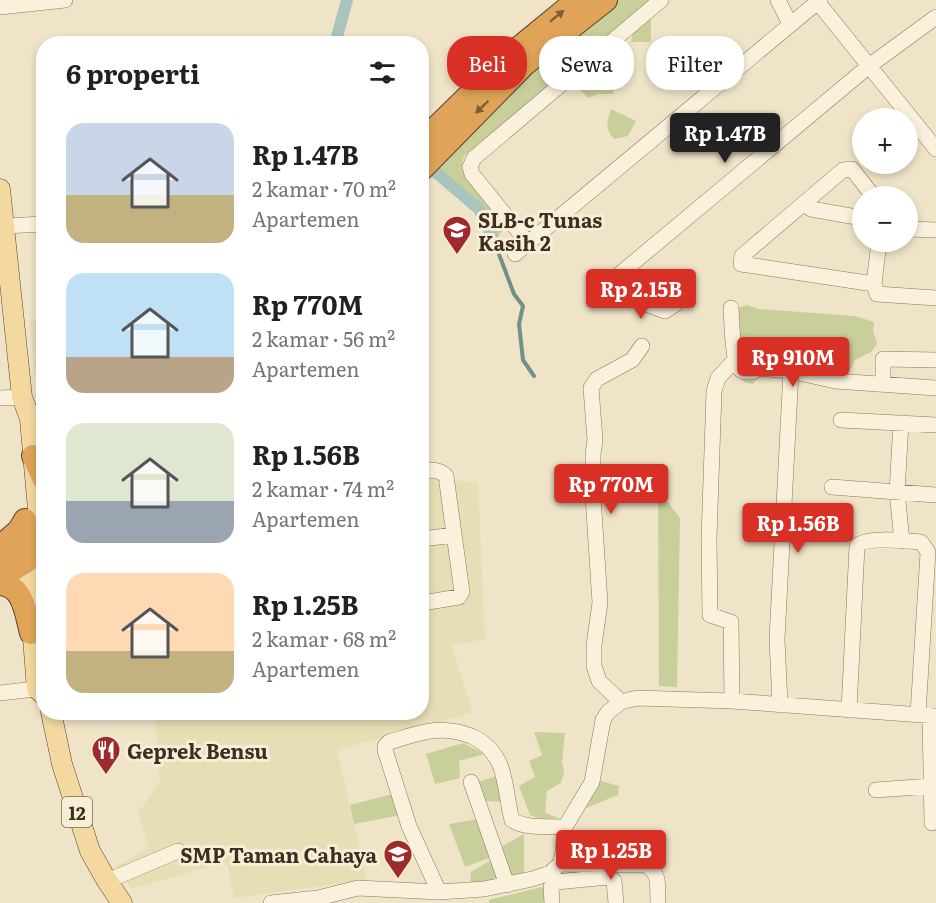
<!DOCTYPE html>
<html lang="id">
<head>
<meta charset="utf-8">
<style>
	:root { --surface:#fff; --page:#f2f2f2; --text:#202124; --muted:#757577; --accent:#d93025 }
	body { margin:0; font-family:Literata,serif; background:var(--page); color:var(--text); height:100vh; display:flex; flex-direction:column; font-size:22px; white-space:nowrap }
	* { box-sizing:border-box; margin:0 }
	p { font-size:20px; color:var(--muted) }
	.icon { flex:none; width:33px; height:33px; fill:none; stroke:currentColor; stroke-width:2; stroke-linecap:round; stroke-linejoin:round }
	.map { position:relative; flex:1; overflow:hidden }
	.side { position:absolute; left:36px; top:36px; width:393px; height:684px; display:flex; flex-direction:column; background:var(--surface); border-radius:24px; box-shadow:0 3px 9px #0003 }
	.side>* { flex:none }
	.banner { position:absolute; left:447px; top:36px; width:399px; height:54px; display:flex; gap:12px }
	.buttons { position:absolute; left:852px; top:108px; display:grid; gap:12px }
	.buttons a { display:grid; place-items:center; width:66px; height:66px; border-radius:50%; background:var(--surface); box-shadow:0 3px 9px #0003; font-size:30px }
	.price { position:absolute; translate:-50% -51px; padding:0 14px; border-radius:6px; background:var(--accent); color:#fff; font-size:20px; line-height:39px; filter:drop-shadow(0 2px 3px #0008) }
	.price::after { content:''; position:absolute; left:50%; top:36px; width:18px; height:14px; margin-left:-9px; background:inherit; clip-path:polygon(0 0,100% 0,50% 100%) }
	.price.current { background:#222; color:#fff }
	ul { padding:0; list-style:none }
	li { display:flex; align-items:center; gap:18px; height:150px; padding:0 30px }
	li span { display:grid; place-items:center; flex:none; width:168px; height:120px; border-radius:18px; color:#555 }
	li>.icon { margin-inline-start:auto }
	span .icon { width:72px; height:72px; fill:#fffc; stroke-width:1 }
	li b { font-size:26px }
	h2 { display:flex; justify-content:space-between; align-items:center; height:72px; padding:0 30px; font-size:26px }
	.pill { padding:0 21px; border-radius:24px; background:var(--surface); box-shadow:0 3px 9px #0003; font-size:21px; line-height:54px }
	.pill.current { background:var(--accent); color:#fff }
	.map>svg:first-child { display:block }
	.farmland { fill:#e6deb5 }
	.green { fill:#c9cf9b }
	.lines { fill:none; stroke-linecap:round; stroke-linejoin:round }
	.stream { stroke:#6f938a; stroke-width:4 }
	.canal { stroke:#a9c4bc; stroke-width:12 }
	.minor-casing { stroke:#8d765c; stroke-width:16 }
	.major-casing { stroke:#5b4430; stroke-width:21 }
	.highway-casing { stroke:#5b4430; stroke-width:24 }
	.minor { stroke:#faf1dc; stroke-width:15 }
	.major { stroke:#f3d9a0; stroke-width:20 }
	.highway { stroke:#e0a458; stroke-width:22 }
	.oneway { fill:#7e5d36 }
	.labels { text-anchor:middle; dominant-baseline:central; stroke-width:6; stroke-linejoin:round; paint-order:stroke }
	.shield { fill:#f7eed8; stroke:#756857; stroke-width:1.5 }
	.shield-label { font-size:18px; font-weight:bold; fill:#3d2e20 }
	.poi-label { font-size:20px; font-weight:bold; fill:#3d2e20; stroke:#f7eed8; text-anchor:start }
</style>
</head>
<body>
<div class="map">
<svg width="936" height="903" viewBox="0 0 936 903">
	<rect width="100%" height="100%" fill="#f0e4c8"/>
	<path class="farmland" d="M 43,320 L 43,372 L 34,373 L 30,321 Z
		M 422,476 L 478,483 L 485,639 L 451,646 L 473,713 L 337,750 L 367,880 L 234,898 L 227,862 L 131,889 L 117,866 L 149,848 L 138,813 L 160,781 L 155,713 L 422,712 Z"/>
	<path class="green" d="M 578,0 L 652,0 L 464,156 L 462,164 L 475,185 L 507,226 L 494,241 L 479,209 L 432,169 Z
		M 651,12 L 651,42 L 631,42 L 634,27 Z
		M 608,51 L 624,70 L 615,85 L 613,94 L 599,94 L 588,98 L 580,90 Z
		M 611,109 L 636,121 L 628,136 L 615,139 C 604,130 607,121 611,109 Z
		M 747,305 L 759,309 L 855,316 L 874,322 L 873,330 L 877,344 L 871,352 L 855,360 L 847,375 L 811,371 L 812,346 L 790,341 L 790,368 L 762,366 L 753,384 L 744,382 L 735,367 L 743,351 L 730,311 Z
		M 658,488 L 680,518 L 677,687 L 659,686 Z
		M 534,732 L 565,733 L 562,762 L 564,773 L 561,783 L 547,791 L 545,813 L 559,818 L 541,819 L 530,815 L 519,786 L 535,777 L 529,761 L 542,755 Z
		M 463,743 L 485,754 L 459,761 L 460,778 L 435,784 L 426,754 Z
		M 503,774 L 509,802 L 481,801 L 475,783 Z
		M 597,780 L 619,786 L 618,795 L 581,810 Z
		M 404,791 L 411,813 L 354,824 L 350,805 Z
		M 477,819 L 489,858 L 465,867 L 449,824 Z
		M 524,834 L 524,874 L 509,877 L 499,848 Z
		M 491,860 L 499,884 L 470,886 L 471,872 Z
		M 554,884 L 556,903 L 489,903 L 489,900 Z"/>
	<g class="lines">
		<path class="stream" d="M 494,241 L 514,294 L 523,306 L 519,324 L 523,360 L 534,376"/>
		<path class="canal" d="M 335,44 L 347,0
			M 432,169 L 479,209 L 494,241"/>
		<g class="minor-casing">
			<path id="minor" d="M 778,0 L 790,24
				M 816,0 L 936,149
				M 0,7 L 65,0
				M 873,196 L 852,169 L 843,170 L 742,256 L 741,264 L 874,284 L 877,294 L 936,298
				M 803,204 L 811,209 L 862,218
				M 5,226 L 44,224
				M 908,229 L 936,230
				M 528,243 L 472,174 L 470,167 L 474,158 L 661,0
				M 515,254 L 820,0
				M 874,284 L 879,242
				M 677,303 L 665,311 L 603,288 L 869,66 L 936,17
				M 731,308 C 732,320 732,362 740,369 C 743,373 748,372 753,372 L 758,368 L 791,371 L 835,381 L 936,388
				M 883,384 L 883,359 L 936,360
				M 0,398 L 22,397
				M 841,420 L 936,425
				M 901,423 L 897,492 L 902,541
				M 422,471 C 431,470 439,469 446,476 L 462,592 L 459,597 L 422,603
				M 832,487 L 936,495
				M 422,539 L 454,535
				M 0,693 L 44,688
				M 732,701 L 731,622 L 710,615 L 709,539 L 714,391 L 718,378 L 736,359
				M 621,702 L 599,681 L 594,666 L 594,645 L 600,603 L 593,496 L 593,455 L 595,440 L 591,388 L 597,379 L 632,360 L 642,346
				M 780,705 L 777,639 L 791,371
				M 849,710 L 857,546 C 866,536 907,541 921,542 L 928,552 L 918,714
				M 930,716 L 932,823
				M 471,782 L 507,885
				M 876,790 L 931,786
				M 560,864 L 646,865 C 661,874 657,887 658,903
				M 107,881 L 178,851
				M 439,892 L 409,826 L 385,750 L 385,746 L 389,742 C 420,733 440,724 471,736 C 485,742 494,751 500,765 C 507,783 507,802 512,820 C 527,829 548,826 565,827
				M 271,903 L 318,898 L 358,888 L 439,892 L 484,889 L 532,879 L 550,873 L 560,864 L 563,853 L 565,827 L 592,782 L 603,720 L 608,712 L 621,702 L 637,698 L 732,701 L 936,716
				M 552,903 L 551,887 L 556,882 L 609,877 L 614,881 L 616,903"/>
		</g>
		<g class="major-casing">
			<path id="major" d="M 0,189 L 22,397 L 30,419 L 44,578
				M 26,549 L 37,689 L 44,695
				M 51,712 L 62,764 L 90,851 L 107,881 L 122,903"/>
		</g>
		<g class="highway-casing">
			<path id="highway" d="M 422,141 L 510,55 L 577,0
				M 422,169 L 525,64 L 606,0
				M 33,456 L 44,480
				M 1,546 L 19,530 L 25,520
				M 0,557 L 26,544 L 44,525
				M 0,577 L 26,562 L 44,545
				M 0,584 C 24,585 26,615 31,633"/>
		</g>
		<use href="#minor" class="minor"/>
		<use href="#major" class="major"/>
		<use href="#highway" class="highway"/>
	</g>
	<defs><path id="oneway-solid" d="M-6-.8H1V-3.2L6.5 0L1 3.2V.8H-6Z" transform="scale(1.5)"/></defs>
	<g class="oneway">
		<use href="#oneway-solid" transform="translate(557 16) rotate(-39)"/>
		<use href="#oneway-solid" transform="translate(482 107) rotate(136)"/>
	</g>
	<defs>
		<g id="school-pin" transform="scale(1.5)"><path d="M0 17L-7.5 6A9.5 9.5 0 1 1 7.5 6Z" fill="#9e2a2b" stroke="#f7eed8"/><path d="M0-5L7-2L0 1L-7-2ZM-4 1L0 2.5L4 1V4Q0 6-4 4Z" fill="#fff"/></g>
		<g id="restaurant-pin" transform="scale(1.5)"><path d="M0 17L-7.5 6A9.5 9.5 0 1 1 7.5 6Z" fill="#9e2a2b" stroke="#f7eed8"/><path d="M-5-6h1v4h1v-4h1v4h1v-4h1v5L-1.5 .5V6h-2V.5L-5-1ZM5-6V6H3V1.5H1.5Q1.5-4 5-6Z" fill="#fff"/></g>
	</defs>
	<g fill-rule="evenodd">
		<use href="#school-pin" x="457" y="230"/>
		<use href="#restaurant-pin" x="106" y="750"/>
		<use href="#school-pin" x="398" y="854"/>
	</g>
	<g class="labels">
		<rect class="shield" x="62" y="797" width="30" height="30" rx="4.5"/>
		<g class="shield-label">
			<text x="77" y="812">12</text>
		</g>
		<g class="poi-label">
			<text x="478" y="219">SLB-c Tunas<tspan x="478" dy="23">Kasih 2</tspan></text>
			<text x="127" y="750">Geprek Bensu</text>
			<text x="377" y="854" text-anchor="end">SMP Taman Cahaya</text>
		</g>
	</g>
</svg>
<div class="buttons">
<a>+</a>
<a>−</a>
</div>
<b class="price current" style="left:725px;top:164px">Rp 1.47B</b>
<b class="price" style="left:641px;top:320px">Rp 2.15B</b>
<b class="price" style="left:793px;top:388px">Rp 910M</b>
<b class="price" style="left:611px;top:515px">Rp 770M</b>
<b class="price" style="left:798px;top:554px">Rp 1.56B</b>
<b class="price" style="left:611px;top:881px">Rp 1.25B</b>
<div class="banner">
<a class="pill current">Beli</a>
<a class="pill">Sewa</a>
<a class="pill">Filter</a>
</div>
<section class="side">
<h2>6 properti<svg class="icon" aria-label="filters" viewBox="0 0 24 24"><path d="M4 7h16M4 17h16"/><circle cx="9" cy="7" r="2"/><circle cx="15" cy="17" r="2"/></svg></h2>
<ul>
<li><span style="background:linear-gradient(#c9d6e8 60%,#c2b280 0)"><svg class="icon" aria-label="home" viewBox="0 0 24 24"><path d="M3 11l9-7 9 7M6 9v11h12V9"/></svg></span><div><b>Rp 1.47B</b><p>2 kamar · 70 m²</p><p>Apartemen</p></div></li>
<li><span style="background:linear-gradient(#bfe0f5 70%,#b9a48a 0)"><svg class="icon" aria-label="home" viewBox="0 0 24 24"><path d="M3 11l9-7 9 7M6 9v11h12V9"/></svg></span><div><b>Rp 770M</b><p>2 kamar · 56 m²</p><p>Apartemen</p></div></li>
<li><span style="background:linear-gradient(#dfe7d0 65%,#9aa5b1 0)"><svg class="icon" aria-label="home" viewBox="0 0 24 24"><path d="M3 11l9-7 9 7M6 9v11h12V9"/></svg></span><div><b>Rp 1.56B</b><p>2 kamar · 74 m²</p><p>Apartemen</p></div></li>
<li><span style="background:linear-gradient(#ffd9b3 65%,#c2b280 0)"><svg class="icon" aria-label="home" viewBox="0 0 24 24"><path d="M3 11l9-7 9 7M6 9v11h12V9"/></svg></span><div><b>Rp 1.25B</b><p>2 kamar · 68 m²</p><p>Apartemen</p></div></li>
</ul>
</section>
</div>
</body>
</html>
